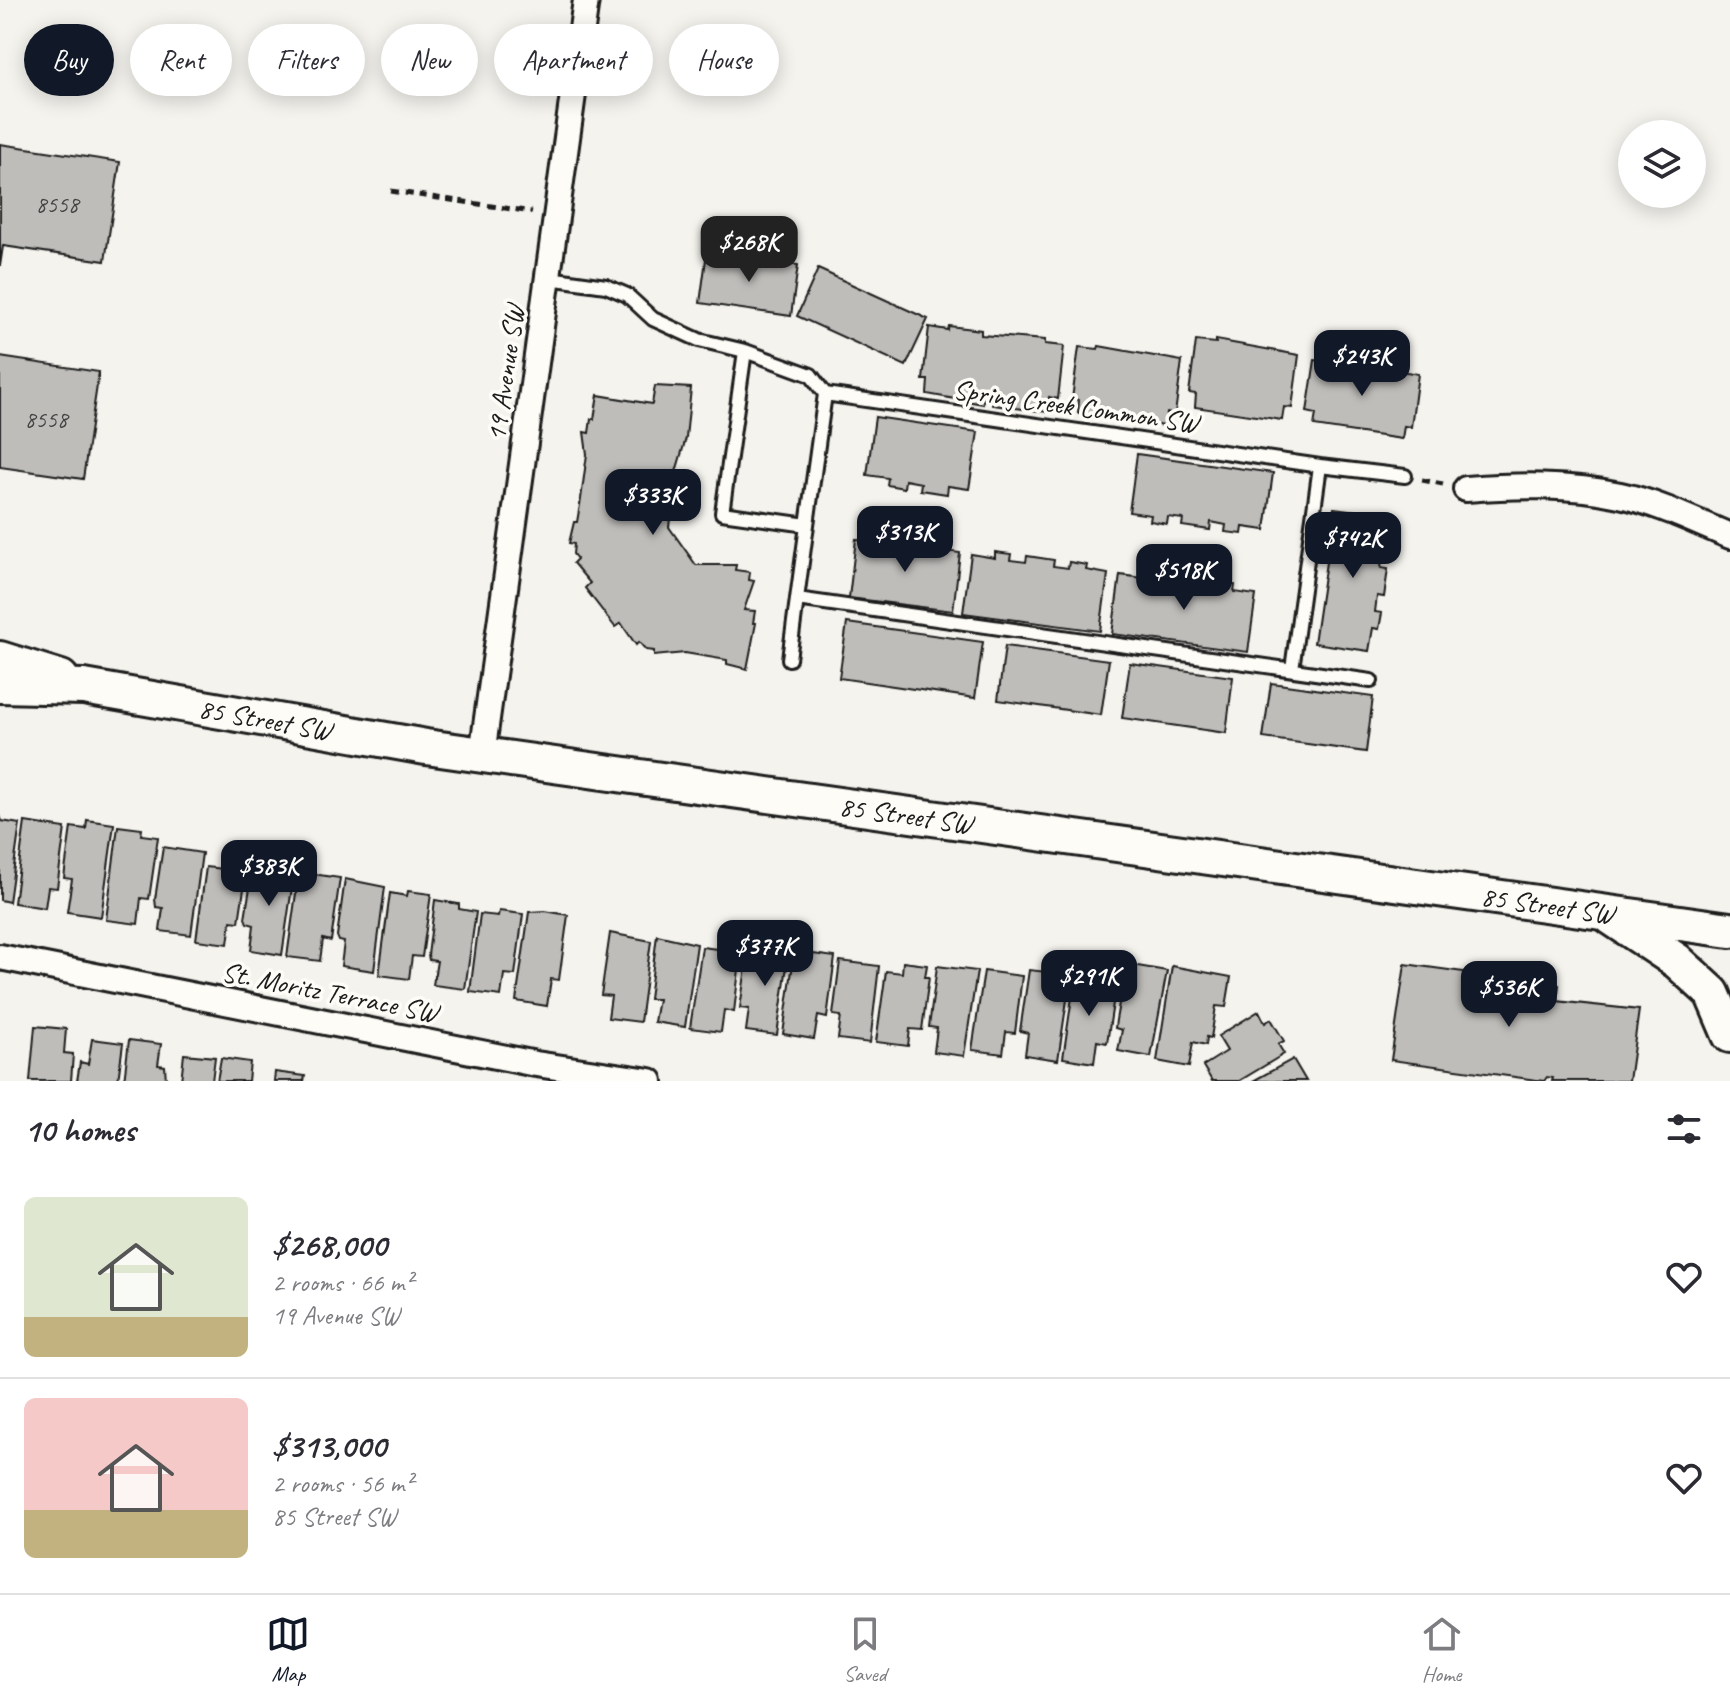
<!DOCTYPE html>
<html lang="en">
<head>
<meta charset="utf-8">
<style>
	:root { --surface:#fff; --page:#f7f7f7; --text:#2b2b33; --muted:#7c7c81; --line:#e1e1e2; --accent:#111827 }
	body { margin:0; font-family:Caveat,sans-serif; background:var(--page); color:var(--text); height:100vh; display:flex; flex-direction:column; font-size:30px; white-space:nowrap }
	* { box-sizing:border-box; margin:0 }
	p { font-size:26px; color:var(--muted) }
	.icon { flex:none; width:44px; height:44px; fill:none; stroke:currentColor; stroke-width:2; stroke-linecap:round; stroke-linejoin:round }
	.map { position:relative; height:1081px; overflow:hidden }
	.details { display:flex; flex-direction:column; background:var(--surface); flex:1 }
	.details>* { flex:none }
	.hud { position:absolute; left:24px; top:24px; width:800px; height:72px; display:flex; gap:16px }
	.tools { position:absolute; left:1618px; top:120px; display:grid; gap:16px }
	.tools a { display:grid; place-items:center; width:88px; height:88px; border-radius:50%; background:var(--surface); box-shadow:0 4px 20px #0003; font-size:40px }
	.price { position:absolute; translate:-50% -68px; padding:0 18px; border-radius:16px; background:var(--accent); color:#fff; font-size:26px; line-height:52px; filter:drop-shadow(0 2px 4px #0008) }
	.price::after { content:''; position:absolute; left:50%; top:48px; width:24px; height:18px; margin-left:-12px; background:inherit; clip-path:polygon(0 0,100% 0,50% 100%) }
	.price.on { background:#222; color:#fff }
	ul { padding:0; list-style:none }
	li { display:flex; align-items:center; gap:24px; height:200px; padding:0 24px }
	li+li { border-top:2px solid var(--line) }
	li span { display:grid; place-items:center; flex:none; width:224px; height:160px; border-radius:12px; color:#555 }
	li>.icon { margin-inline-start:auto }
	span .icon { width:96px; height:96px; fill:#fffc; stroke-width:1 }
	li b { font-size:34px }
	h2 { display:flex; justify-content:space-between; align-items:center; height:96px; padding:0 24px; font-size:34px }
	.chip { padding:0 28px; border-radius:36px; background:var(--surface); box-shadow:0 4px 20px #0003; font-size:28px; line-height:72px }
	.chip.on { background:var(--accent); color:#fff }
	.tabs { display:flex; justify-content:space-around; align-items:center; height:112px; border-top:2px solid var(--line); background:var(--surface); font-size:22px; color:var(--muted) }
	.tabs a { display:grid; justify-items:center; gap:4px }
	.tabs .on { color:var(--accent) }
	.map>svg:first-child { display:block }
	.building { fill:#bebdba; stroke:#1c1c1c; stroke-width:2 }
	.lines { fill:none; stroke-linecap:round; stroke-linejoin:round }
	.lane-casing { stroke:#1c1c1c; stroke-width:18 }
	.street-casing { stroke:#1c1c1c; stroke-width:30 }
	.secondary-casing { stroke:#1c1c1c; stroke-width:40 }
	.path { stroke:#1c1c1c; stroke-width:5; stroke-dasharray:8 6; stroke-linecap:butt }
	.lane { stroke:#fdfcf7; stroke-width:12 }
	.street { stroke:#fdfcf7; stroke-width:24 }
	.secondary { stroke:#fdfcf7; stroke-width:34 }
	.labels { text-anchor:middle; dominant-baseline:central; stroke-width:7; stroke-linejoin:round; paint-order:stroke }
	.number-label { font-size:24px; fill:#444 }
	.street-label { font-size:28px; fill:#1c1c1c; stroke:#fdfcf7 }
</style>
</head>
<body>
<div class="map">
<svg width="1730" height="1081" viewBox="0 0 1730 1081">
	<rect width="100%" height="100%" fill="#f4f3ee"/>
	<filter id="ink" filterUnits="userSpaceOnUse"><feTurbulence type="fractalNoise" baseFrequency=".0125" numOctaves="2"/><feDisplacementMap in="SourceGraphic" scale="16" xChannelSelector="R" yChannelSelector="G"/><feConvolveMatrix kernelMatrix="1 2 1 2 8 2 1 2 1" color-interpolation-filters="sRGB"/></filter>
	<g filter="url(#ink)">
		<path class="building" d="M 0,144 L 120,162 L 105,261 L 3,246 L 0,266 Z
			M 707,252 L 798,265 L 791,316 L 700,303 Z
			M 818,269 L 928,319 L 906,366 L 797,316 Z
			M 949,326 L 981,330 L 981,335 L 1045,340 L 1045,344 L 1064,346 L 1058,399 L 1049,397 L 1047,412 L 992,405 L 994,388 L 984,387 L 983,404 L 927,394 L 928,380 L 923,380 L 929,327 L 948,330 Z
			M 1216,340 L 1299,355 L 1292,408 L 1284,407 L 1282,420 L 1195,407 L 1196,394 L 1189,393 L 1196,341 L 1216,343 Z
			M 1099,346 L 1182,361 L 1175,414 L 1167,413 L 1165,426 L 1078,413 L 1079,400 L 1072,399 L 1079,347 L 1098,349 Z
			M 0,357 L 99,372 L 83,479 L 0,467 Z
			M 1335,359 L 1418,374 L 1411,427 L 1404,426 L 1402,439 L 1314,426 L 1316,414 L 1307,412 L 1315,360 L 1335,362 Z
			M 655,386 L 691,388 L 686,438 L 676,472 L 669,527 L 696,565 L 736,565 L 735,570 L 750,572 L 749,580 L 754,581 L 744,610 L 755,611 L 753,623 L 756,623 L 747,669 L 727,664 L 727,660 L 685,653 L 654,656 L 654,651 L 646,650 L 639,642 L 636,645 L 621,623 L 615,627 L 585,588 L 590,583 L 573,563 L 577,559 L 573,554 L 574,544 L 569,543 L 574,522 L 577,522 L 581,499 L 587,454 L 584,432 L 589,433 L 591,419 L 594,419 L 598,395 L 652,404 Z
			M 875,417 L 978,432 L 969,489 L 948,486 L 947,494 L 920,490 L 921,483 L 905,480 L 904,488 L 887,485 L 888,478 L 867,475 Z
			M 1137,454 L 1273,473 L 1265,530 L 1243,527 L 1242,534 L 1225,532 L 1226,525 L 1211,522 L 1210,530 L 1182,526 L 1183,519 L 1168,517 L 1167,524 L 1150,521 L 1151,515 L 1129,512 Z
			M 1334,508 L 1388,515 L 1386,536 L 1393,537 L 1391,554 L 1383,553 L 1381,568 L 1388,569 L 1384,597 L 1377,596 L 1375,612 L 1382,613 L 1379,629 L 1373,628 L 1369,651 L 1314,643 Z
			M 879,536 L 907,539 L 906,545 L 921,547 L 922,541 L 939,543 L 939,550 L 960,553 L 953,611 L 849,598 L 856,539 L 878,542 Z
			M 995,552 L 1011,554 L 1010,560 L 1026,562 L 1027,556 L 1054,560 L 1053,566 L 1068,568 L 1069,562 L 1087,565 L 1086,570 L 1108,574 L 1100,631 L 963,613 L 971,554 L 995,558 Z
			M 1143,573 L 1160,575 L 1160,580 L 1174,583 L 1175,577 L 1202,580 L 1202,587 L 1217,589 L 1218,583 L 1235,585 L 1234,592 L 1256,595 L 1248,652 L 1112,634 L 1120,575 L 1142,578 Z
			M 847,623 L 983,642 L 975,698 L 839,678 Z
			M 1005,646 L 1109,660 L 1101,715 L 998,700 Z
			M 1130,663 L 1233,677 L 1226,733 L 1122,718 Z
			M 1271,683 L 1373,697 L 1366,752 L 1263,738 Z
			M 0,816 L 2,821 L 20,824 L 9,902 L 0,900 Z
			M 87,820 L 114,824 L 101,917 L 67,912 L 72,879 L 64,878 L 71,827 L 86,829 Z
			M 25,822 L 65,828 L 57,888 L 48,887 L 45,908 L 14,903 Z
			M 118,826 L 142,829 L 141,835 L 158,837 L 149,899 L 141,898 L 138,924 L 106,920 Z
			M 163,847 L 202,853 L 191,935 L 160,931 L 163,908 L 156,907 L 155,899 Z
			M 254,863 L 276,866 L 275,871 L 294,874 L 282,955 L 251,950 L 254,925 L 247,923 L 245,918 Z
			M 223,866 L 247,869 L 239,922 L 231,921 L 228,944 L 196,940 L 206,867 L 223,869 Z
			M 299,872 L 340,878 L 331,941 L 323,939 L 320,961 L 287,957 Z
			M 345,879 L 385,887 L 374,971 L 341,966 L 344,942 L 339,941 L 337,936 Z
			M 408,891 L 431,894 L 422,957 L 412,956 L 409,979 L 379,975 L 390,893 L 407,896 Z
			M 435,900 L 459,904 L 459,909 L 476,912 L 465,989 L 433,985 L 437,961 L 429,960 L 428,955 Z
			M 499,911 L 523,914 L 515,975 L 504,974 L 501,996 L 470,992 L 480,914 L 498,916 Z
			M 545,911 L 568,915 L 559,980 L 551,979 L 547,1006 L 516,1001 L 529,912 Z
			M 610,933 L 651,941 L 640,1022 L 608,1018 L 611,996 L 601,995 Z
			M 657,935 L 697,944 L 685,1027 L 654,1022 L 658,999 L 649,999 Z
			M 768,944 L 787,946 L 789,952 L 777,1035 L 746,1031 L 749,1009 L 740,1008 L 749,947 L 767,950 Z
			M 702,947 L 741,952 L 734,1012 L 724,1010 L 721,1032 L 690,1028 Z
			M 813,954 L 835,957 L 827,1018 L 818,1016 L 814,1039 L 783,1034 L 794,956 L 812,958 Z
			M 840,961 L 879,966 L 870,1043 L 838,1039 L 841,1016 L 833,1015 Z
			M 903,962 L 927,965 L 925,977 L 929,977 L 922,1030 L 910,1029 L 908,1046 L 876,1042 L 886,971 L 902,973 Z
			M 1048,962 L 1072,966 L 1058,1060 L 1025,1055 L 1028,1033 L 1020,1031 L 1029,970 L 1047,972 Z
			M 1126,964 L 1167,971 L 1151,1057 L 1118,1051 L 1122,1030 L 1115,1028 L 1116,1020 Z
			M 1405,964 L 1559,985 L 1557,1001 L 1639,1010 L 1629,1081 L 1552,1081 L 1553,1078 L 1547,1077 L 1544,1081 L 1391,1060 Z
			M 937,966 L 977,971 L 964,1056 L 934,1052 L 937,1028 L 929,1027 Z
			M 1172,966 L 1231,977 L 1226,1007 L 1216,1006 L 1211,1038 L 1207,1037 L 1206,1045 L 1193,1042 L 1189,1067 L 1157,1061 Z
			M 984,971 L 1022,976 L 1015,1033 L 1006,1032 L 1003,1054 L 972,1050 Z
			M 1075,977 L 1116,983 L 1107,1043 L 1097,1041 L 1094,1063 L 1063,1058 Z
			M 1259,1011 L 1265,1023 L 1271,1019 L 1284,1041 L 1278,1044 L 1284,1054 L 1239,1081 L 1212,1081 L 1203,1066 L 1227,1051 L 1218,1036 Z
			M 35,1026 L 66,1029 L 64,1053 L 73,1054 L 71,1081 L 30,1081 Z
			M 92,1039 L 123,1043 L 118,1081 L 77,1081 L 80,1062 L 88,1064 Z
			M 129,1040 L 161,1044 L 158,1065 L 165,1066 L 166,1081 L 124,1081 Z
			M 184,1054 L 215,1057 L 212,1081 L 181,1081 Z
			M 221,1058 L 250,1062 L 248,1081 L 217,1081 Z
			M 1293,1059 L 1306,1081 L 1253,1081 Z
			M 275,1072 L 305,1076 L 304,1081 L 274,1081 Z"/>
		<g class="lines">
			<g class="lane-casing">
				<path id="lane" d="M 549,278 L 606,286 L 627,295 L 653,319 L 699,340 L 745,351 L 722,513 L 807,525 L 825,394 L 811,375 L 745,351
					M 825,394 L 1320,466
					M 807,525 L 797,599 L 1371,681
					M 789,659 L 797,599
					M 1292,669 L 1320,466 L 1405,476"/>
			</g>
			<g class="street-casing">
				<path id="street" d="M 1466,489 C 1517,485 1569,484 1620,495 C 1658,503 1694,521 1730,536
					M 482,755 L 586,0
					M 0,957 L 536,1064 L 650,1081"/>
			</g>
			<g class="secondary-casing">
				<g id="secondary">
					<path d="M 0,659 L 61,678"/>
					<path id="s1" d="M 0,685 L 84,687 L 426,747 L 1730,930"/>
					<path d="M 1611,917 L 1677,961 L 1712,993 L 1730,1035"/>
				</g>
			</g>
			<path class="path" d="M 391,191 L 532,212
				M 1422,480 L 1443,484"/>
			<use href="#lane" class="lane"/>
			<use href="#street" class="street"/>
			<use href="#secondary" class="secondary"/>
		</g>
	</g>
	<g class="labels">
		<g class="number-label">
			<text x="57" y="204">8558</text>
			<text x="46" y="419">8558</text>
		</g>
		<g class="street-label">
			<text transform="translate(505 373) rotate(-82)">19 Avenue SW</text>
			<text transform="translate(1076 406) rotate(8)">Spring Creek Common SW</text>
			<text stroke="none"><textPath href="#s1" startOffset="268">85 Street SW</textPath></text>
			<text stroke="none"><textPath href="#s1" startOffset="916">85 Street SW</textPath></text>
			<text stroke="none"><textPath href="#s1" startOffset="1564">85 Street SW</textPath></text>
			<text transform="translate(330 992) rotate(11)">St. Moritz Terrace SW</text>
		</g>
	</g>
</svg>
<div class="tools">
<a><svg class="icon" aria-label="layers" viewBox="0 0 24 24"><path d="M12 4l9 5-9 5-9-5zM3 14l9 5 9-5"/></svg></a>
</div>
<b class="price on" style="left:749px;top:284px">$268K</b>
<b class="price" style="left:1362px;top:398px">$243K</b>
<b class="price" style="left:653px;top:537px">$333K</b>
<b class="price" style="left:905px;top:574px">$313K</b>
<b class="price" style="left:1353px;top:580px">$742K</b>
<b class="price" style="left:1184px;top:612px">$518K</b>
<b class="price" style="left:269px;top:908px">$383K</b>
<b class="price" style="left:765px;top:988px">$377K</b>
<b class="price" style="left:1089px;top:1018px">$291K</b>
<b class="price" style="left:1509px;top:1029px">$536K</b>
<div class="hud">
<a class="chip on">Buy</a>
<a class="chip">Rent</a>
<a class="chip">Filters</a>
<a class="chip">New</a>
<a class="chip">Apartment</a>
<a class="chip">House</a>
</div>
</div>
<section class="details">
<h2>10 homes<svg class="icon" aria-label="filters" viewBox="0 0 24 24"><path d="M4 7h16M4 17h16"/><circle cx="9" cy="7" r="2"/><circle cx="15" cy="17" r="2"/></svg></h2>
<ul>
<li><span style="background:linear-gradient(#dfe7d0 75%,#c2b280 0)"><svg class="icon" aria-label="home" viewBox="0 0 24 24"><path d="M3 11l9-7 9 7M6 9v11h12V9"/></svg></span><div><b>$268,000</b><p>2 rooms · 66 m²</p><p>19 Avenue SW</p></div><svg class="icon" aria-label="heart" viewBox="0 0 24 24"><path d="M12 20l-8-8c-3-5 5-10 8-4 3-6 11-1 8 4z"/></svg></li>
<li><span style="background:linear-gradient(#f6c9c9 70%,#c2b280 0)"><svg class="icon" aria-label="home" viewBox="0 0 24 24"><path d="M3 11l9-7 9 7M6 9v11h12V9"/></svg></span><div><b>$313,000</b><p>2 rooms · 56 m²</p><p>85 Street SW</p></div><svg class="icon" aria-label="heart" viewBox="0 0 24 24"><path d="M12 20l-8-8c-3-5 5-10 8-4 3-6 11-1 8 4z"/></svg></li>
</ul>
</section>
<nav class="tabs">
<a class="on"><svg class="icon" aria-label="map" viewBox="0 0 24 24"><path d="M3 6l6-2 6 2 6-2v14l-6 2-6-2-6 2zM9 4v14M15 6v14"/></svg>Map</a>
<a><svg class="icon" aria-label="saved" viewBox="0 0 24 24"><path d="M7 4h10v16l-5-4-5 4z"/></svg>Saved</a>
<a><svg class="icon" aria-label="home" viewBox="0 0 24 24"><path d="M3 11l9-7 9 7M6 9v11h12V9"/></svg>Home</a>
</nav>
</body>
</html>
